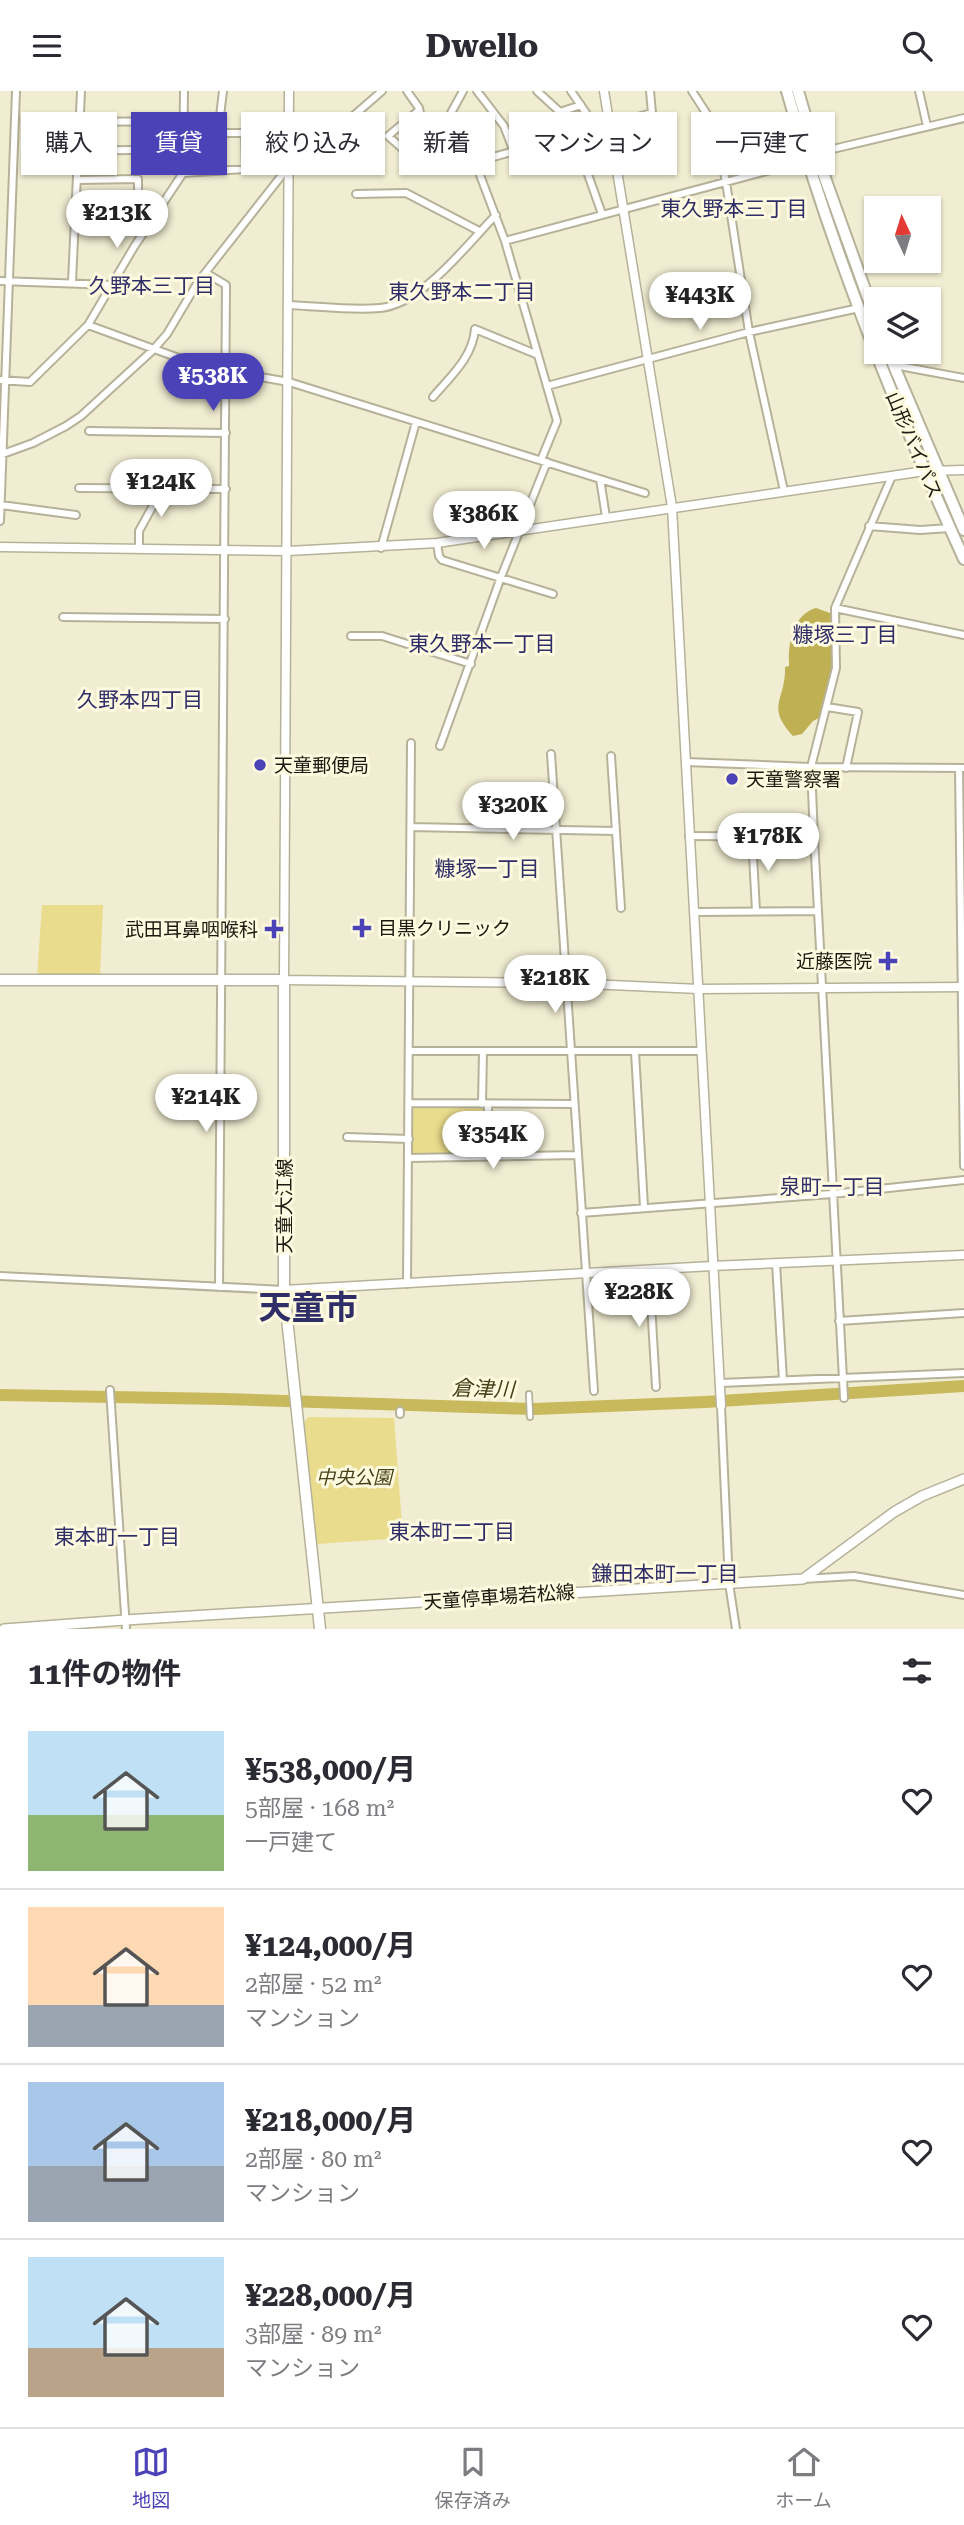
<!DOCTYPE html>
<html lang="ja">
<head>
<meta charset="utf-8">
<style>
	:root { --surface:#fff; --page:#f7f7f7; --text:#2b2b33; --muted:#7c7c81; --line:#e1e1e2; --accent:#4c42b8 }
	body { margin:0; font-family:"Roboto Serif","Noto Sans JP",serif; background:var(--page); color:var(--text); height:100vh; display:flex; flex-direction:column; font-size:26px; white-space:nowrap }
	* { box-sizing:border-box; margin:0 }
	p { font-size:23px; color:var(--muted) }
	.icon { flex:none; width:38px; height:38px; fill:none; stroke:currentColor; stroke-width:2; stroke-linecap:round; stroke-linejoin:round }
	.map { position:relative; height:1538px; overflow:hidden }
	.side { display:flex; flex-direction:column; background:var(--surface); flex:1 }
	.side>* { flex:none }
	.guide { position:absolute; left:21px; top:21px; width:922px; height:63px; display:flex; gap:14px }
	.needle { width:46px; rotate:356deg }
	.tools { position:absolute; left:864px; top:105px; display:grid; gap:14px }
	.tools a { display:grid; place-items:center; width:77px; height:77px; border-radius:0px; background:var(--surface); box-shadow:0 2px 5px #0004; font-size:35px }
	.price { position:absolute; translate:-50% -60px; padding:0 16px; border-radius:24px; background:#fff; color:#222; font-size:23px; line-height:46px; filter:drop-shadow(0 2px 4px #0008) }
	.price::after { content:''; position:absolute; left:50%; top:42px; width:21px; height:16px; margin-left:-10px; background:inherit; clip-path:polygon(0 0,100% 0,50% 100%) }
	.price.on { background:var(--accent); color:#fff }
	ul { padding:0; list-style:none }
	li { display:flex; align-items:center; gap:21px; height:175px; padding:0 28px }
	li+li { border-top:2px solid var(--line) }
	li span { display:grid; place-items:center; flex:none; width:196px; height:140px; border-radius:0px; color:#555 }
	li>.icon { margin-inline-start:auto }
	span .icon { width:84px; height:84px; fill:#fffc; stroke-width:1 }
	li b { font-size:30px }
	h2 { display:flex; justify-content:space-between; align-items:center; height:84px; padding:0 28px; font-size:30px }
	.pill { padding:0 24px; border-radius:0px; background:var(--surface); box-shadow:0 2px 5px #0004; font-size:24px; line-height:63px }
	.pill.on { background:var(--accent); color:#fff }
	header { display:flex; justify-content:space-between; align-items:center; height:91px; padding:0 28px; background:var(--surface); font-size:32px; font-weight:700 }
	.menu { display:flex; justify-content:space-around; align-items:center; height:98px; border-top:2px solid var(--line); background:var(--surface); font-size:19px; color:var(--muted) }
	.menu a { display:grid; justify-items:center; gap:4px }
	.menu .on { color:var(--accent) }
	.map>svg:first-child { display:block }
	.green { fill:#e9dc8c }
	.forest { fill:#beb053 }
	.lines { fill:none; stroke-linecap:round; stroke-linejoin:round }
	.river { stroke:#c7b95c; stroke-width:12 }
	.pedestrian-casing { stroke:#b6b299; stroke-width:8 }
	.minor-casing { stroke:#b6b299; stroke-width:10 }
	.tertiary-casing { stroke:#b6b299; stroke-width:11 }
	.secondary-casing { stroke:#b6b299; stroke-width:12 }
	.primary-casing { stroke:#b6b299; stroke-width:13 }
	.trunk-casing { stroke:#b6b299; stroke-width:14 }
	.pedestrian { stroke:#fff; stroke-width:4.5 }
	.minor { stroke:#fff; stroke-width:6 }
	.tertiary { stroke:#fff; stroke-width:8 }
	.secondary { stroke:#fff; stroke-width:9 }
	.primary { stroke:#fff; stroke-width:10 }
	.trunk { stroke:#fff; stroke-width:10 }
	.poi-dot { fill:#4c42b8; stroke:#fefadf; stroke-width:2.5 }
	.labels { text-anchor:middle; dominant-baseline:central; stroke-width:6; stroke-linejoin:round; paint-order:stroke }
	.street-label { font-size:19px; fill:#1b1910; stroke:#fefadf }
	.poi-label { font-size:19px; fill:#1b1910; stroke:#fefadf; text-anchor:start }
	.park-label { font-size:19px; font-style:italic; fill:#49431c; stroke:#fefadf }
	.neighbourhood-label { font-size:21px; fill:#2f2e68; stroke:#fefadf }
	.water-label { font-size:21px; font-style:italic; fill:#453f18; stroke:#fefadf }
	.town-label { font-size:33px; font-weight:bold; fill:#2f2e68; stroke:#fefadf }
</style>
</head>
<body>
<header><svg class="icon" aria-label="menu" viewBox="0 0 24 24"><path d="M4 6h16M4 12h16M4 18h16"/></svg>Dwello<svg class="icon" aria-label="search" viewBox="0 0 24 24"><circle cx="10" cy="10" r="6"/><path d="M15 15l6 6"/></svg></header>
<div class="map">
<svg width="964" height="1538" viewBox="0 0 964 1538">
	<rect width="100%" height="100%" fill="#f1edd2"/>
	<path class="green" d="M 42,814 L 103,814 L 100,886 L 37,886 Z
		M 411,1013 L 487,1014 L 487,1065 L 410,1066 Z
		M 308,1326 L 394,1327 L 403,1447 L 317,1453 L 303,1333 Z"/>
	<path class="forest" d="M 816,517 L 830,522 C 836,561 833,590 819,627 L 813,630 L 802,643 L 793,645 C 765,614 786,610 785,576 L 789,575 L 789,571 C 788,550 794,523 816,517 Z"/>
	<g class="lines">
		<path class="river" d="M 0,1304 L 223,1308 L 535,1318 L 705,1311 L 964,1295"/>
		<g class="pedestrian-casing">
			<path id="pedestrian" d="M 529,1303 L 530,1326"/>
		</g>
		<g class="minor-casing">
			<path id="minor" d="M 223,0 L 218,42 L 245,42 L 246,79
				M 407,0 L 419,17 L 426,52 L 411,65 L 388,45 L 418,20
				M 463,0 L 451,22 L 452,33 L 475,71 L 505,150 L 557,330 L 541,369
				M 477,0 L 504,35 L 514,61
				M 537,0 L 560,21 L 581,14
				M 571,0 L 597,38
				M 692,0 L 714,34 L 726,91 L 749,241 L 784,400
				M 919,0 L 927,35
				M 80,31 L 184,30
				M 574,44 L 602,123
				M 78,60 L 183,58
				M 816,62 L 964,27
				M 475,71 L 652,22 L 650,0
				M 183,82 L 289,75
				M 77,89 L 138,88 L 138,111
				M 356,103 L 406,102 L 479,140
				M 76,113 L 163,111
				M 505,150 L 808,69
				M 206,182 L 226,194 L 219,1196
				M 0,190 L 113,194
				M 72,191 L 81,0
				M 288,214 C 318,215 350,220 380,217 C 423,213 467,153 496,124
				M 88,234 L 187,270 L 226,280 L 289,291 L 600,388 L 606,426
				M 894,274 L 964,287
				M 0,289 L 30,291 L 88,234 L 134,156 L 183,82 L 184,0
				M 547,295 L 749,241 L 859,217
				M 433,306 C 450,286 473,266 475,238 L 538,264
				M 89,340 L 226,342
				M 0,364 L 33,352 L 66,335 L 81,325 L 153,259 L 167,243 L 198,191 L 289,75 L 313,60 L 382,0
				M 600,388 L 645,402
				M 79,397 L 226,398
				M 1,414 L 76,424
				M 0,430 L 16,0
				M 869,435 L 920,439 L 950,437
				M 437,452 L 439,465 L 442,469 L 553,503
				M 381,457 L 416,331
				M 139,458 L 139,440 L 155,411 L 155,398
				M 835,517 L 964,544
				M 63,526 L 225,528
				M 351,545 L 382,545 L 471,573
				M 827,616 L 858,621 L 846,677
				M 440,655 L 501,486 L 547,371
				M 551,663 L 594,1300
				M 611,665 L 621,817
				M 686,671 L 811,676 L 964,677
				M 959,677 L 964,1075
				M 411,736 L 616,740
				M 689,745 L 814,746 L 818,820 L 694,821
				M 752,746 L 756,820
				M 814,746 L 811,676 L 836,577 L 835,517 L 892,385
				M 818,820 L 844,1307
				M 409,960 L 701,960
				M 635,961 L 644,1116
				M 409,1012 L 573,1013
				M 482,1013 L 483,960
				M 347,1046 L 409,1048
				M 488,1066 L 488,1013
				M 408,1067 L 578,1064
				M 581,1122 L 832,1103 L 964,1089
				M 776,1172 L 783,1289
				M 649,1179 L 656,1296
				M 0,1185 L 284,1199
				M 407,1193 L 411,652
				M 839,1230 L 964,1222
				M 719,1292 L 964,1282
				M 110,1299 L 126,1538
				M 721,1315 L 729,1492 L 736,1538
				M 400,1320 L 400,1323
				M 803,1488 L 854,1485 L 964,1504"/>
		</g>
		<g class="tertiary-casing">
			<path id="tertiary" d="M 289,0 L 284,889 L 566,892 L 699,898 L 964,896
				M 604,0 L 672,416 L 721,1315
				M 0,456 L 288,460 L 437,452 L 925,380 L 964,379
				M 284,1199 L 712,1175 L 964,1164"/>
		</g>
		<g class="secondary-casing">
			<path id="secondary" d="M 4,1538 L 125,1529 L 803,1488 L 894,1421 L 922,1405 L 964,1388"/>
		</g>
		<g class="primary-casing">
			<path id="primary" d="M 0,889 L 284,889 L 284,1199 L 320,1538"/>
		</g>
		<g class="trunk-casing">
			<path id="trunk" d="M 787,0 C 832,161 895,316 964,468
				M 798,0 L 816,62 L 877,232
				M 888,261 L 964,439"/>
		</g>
		<use href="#pedestrian" class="pedestrian"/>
		<use href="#minor" class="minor"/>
		<use href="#tertiary" class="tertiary"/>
		<use href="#secondary" class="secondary"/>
		<use href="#primary" class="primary"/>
		<use href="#trunk" class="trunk"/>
	</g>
	<g class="poi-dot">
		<circle cx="260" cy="674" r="7"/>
		<circle cx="732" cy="688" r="7"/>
		<path d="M358.5 826.5h7v7h7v7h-7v7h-7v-7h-7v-7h7z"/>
		<path d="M270.5 827.5h7v7h7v7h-7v7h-7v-7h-7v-7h7z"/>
		<path d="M884.5 859.5h7v7h7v7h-7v7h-7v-7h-7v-7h7z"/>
	</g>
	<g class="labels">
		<g class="street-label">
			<text transform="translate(914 354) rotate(67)">山形バイパス</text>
			<text transform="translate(284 1115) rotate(-90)">天童大江線</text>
			<text transform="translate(499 1506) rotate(-4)">天童停車場若松線</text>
		</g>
		<g class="poi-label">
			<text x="274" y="674">天童郵便局</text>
			<text x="746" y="688">天童警察署</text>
			<text x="378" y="837">目黒クリニック</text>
			<text x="258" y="838" text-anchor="end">武田耳鼻咽喉科</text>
			<text x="872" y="870" text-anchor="end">近藤医院</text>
		</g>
		<g class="park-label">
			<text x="354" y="1386">中央公園</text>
		</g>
		<g class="neighbourhood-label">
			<text x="734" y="118">東久野本三丁目</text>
			<text x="152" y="195">久野本三丁目</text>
			<text x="462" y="201">東久野本二丁目</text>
			<text x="845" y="544">糠塚三丁目</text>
			<text x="482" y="553">東久野本一丁目</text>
			<text x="140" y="609">久野本四丁目</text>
			<text x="487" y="778">糠塚一丁目</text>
			<text x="832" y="1096">泉町一丁目</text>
			<text x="452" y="1441">東本町二丁目</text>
			<text x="117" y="1446">東本町一丁目</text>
			<text x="665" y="1483">鎌田本町一丁目</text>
		</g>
		<g class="water-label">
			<text transform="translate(483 1298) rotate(2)">倉津川</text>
		</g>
		<g class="town-label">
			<text x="308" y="1216">天童市</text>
		</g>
	</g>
</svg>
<div class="tools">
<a><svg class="needle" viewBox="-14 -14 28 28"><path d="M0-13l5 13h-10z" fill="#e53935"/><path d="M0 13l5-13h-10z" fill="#7c7c81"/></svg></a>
<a><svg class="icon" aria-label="layers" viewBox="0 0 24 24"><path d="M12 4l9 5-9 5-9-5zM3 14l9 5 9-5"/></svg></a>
</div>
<b class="price" style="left:117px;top:159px">¥213K</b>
<b class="price" style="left:700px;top:241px">¥443K</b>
<b class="price on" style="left:213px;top:322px">¥538K</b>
<b class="price" style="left:161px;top:428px">¥124K</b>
<b class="price" style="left:484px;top:460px">¥386K</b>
<b class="price" style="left:513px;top:751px">¥320K</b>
<b class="price" style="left:768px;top:782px">¥178K</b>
<b class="price" style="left:555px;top:924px">¥218K</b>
<b class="price" style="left:206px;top:1043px">¥214K</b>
<b class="price" style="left:493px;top:1080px">¥354K</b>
<b class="price" style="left:639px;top:1238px">¥228K</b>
<div class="guide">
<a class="pill">購入</a>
<a class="pill on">賃貸</a>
<a class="pill">絞り込み</a>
<a class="pill">新着</a>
<a class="pill">マンション</a>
<a class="pill">一戸建て</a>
</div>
</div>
<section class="side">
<h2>11件の物件<svg class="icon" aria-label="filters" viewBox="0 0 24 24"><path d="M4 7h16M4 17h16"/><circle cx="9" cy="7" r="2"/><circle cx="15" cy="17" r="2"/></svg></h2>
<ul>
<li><span style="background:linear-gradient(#bfe0f5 60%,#8fb573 0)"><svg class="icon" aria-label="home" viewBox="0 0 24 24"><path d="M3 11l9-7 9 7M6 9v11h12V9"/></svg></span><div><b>¥538,000/月</b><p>5部屋 · 168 m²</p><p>一戸建て</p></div><svg class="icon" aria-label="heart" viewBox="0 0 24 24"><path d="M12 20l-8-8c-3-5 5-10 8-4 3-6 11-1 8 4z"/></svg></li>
<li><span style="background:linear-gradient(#ffd9b3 70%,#9aa5b1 0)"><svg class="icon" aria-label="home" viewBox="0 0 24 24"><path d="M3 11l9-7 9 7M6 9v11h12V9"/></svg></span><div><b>¥124,000/月</b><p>2部屋 · 52 m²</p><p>マンション</p></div><svg class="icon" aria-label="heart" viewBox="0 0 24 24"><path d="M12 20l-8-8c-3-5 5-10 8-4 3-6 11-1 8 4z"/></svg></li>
<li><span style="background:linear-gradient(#a9c7e8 60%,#9aa5b1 0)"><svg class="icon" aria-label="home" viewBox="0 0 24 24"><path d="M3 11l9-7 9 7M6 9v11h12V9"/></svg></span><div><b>¥218,000/月</b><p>2部屋 · 80 m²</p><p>マンション</p></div><svg class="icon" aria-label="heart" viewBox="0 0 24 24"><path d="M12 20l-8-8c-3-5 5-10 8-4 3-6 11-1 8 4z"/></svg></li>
<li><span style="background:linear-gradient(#bfe0f5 65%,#b9a48a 0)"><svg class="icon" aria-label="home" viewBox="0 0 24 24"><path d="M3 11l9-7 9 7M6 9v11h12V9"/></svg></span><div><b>¥228,000/月</b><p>3部屋 · 89 m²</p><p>マンション</p></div><svg class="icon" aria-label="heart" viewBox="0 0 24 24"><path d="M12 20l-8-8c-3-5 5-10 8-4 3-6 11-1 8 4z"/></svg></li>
</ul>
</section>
<nav class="menu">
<a class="on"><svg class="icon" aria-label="map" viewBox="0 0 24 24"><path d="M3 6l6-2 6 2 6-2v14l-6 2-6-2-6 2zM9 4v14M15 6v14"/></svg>地図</a>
<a><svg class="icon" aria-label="saved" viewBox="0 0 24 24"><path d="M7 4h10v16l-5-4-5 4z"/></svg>保存済み</a>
<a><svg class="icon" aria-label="home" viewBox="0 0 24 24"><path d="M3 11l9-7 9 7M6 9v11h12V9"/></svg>ホーム</a>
</nav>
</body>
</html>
